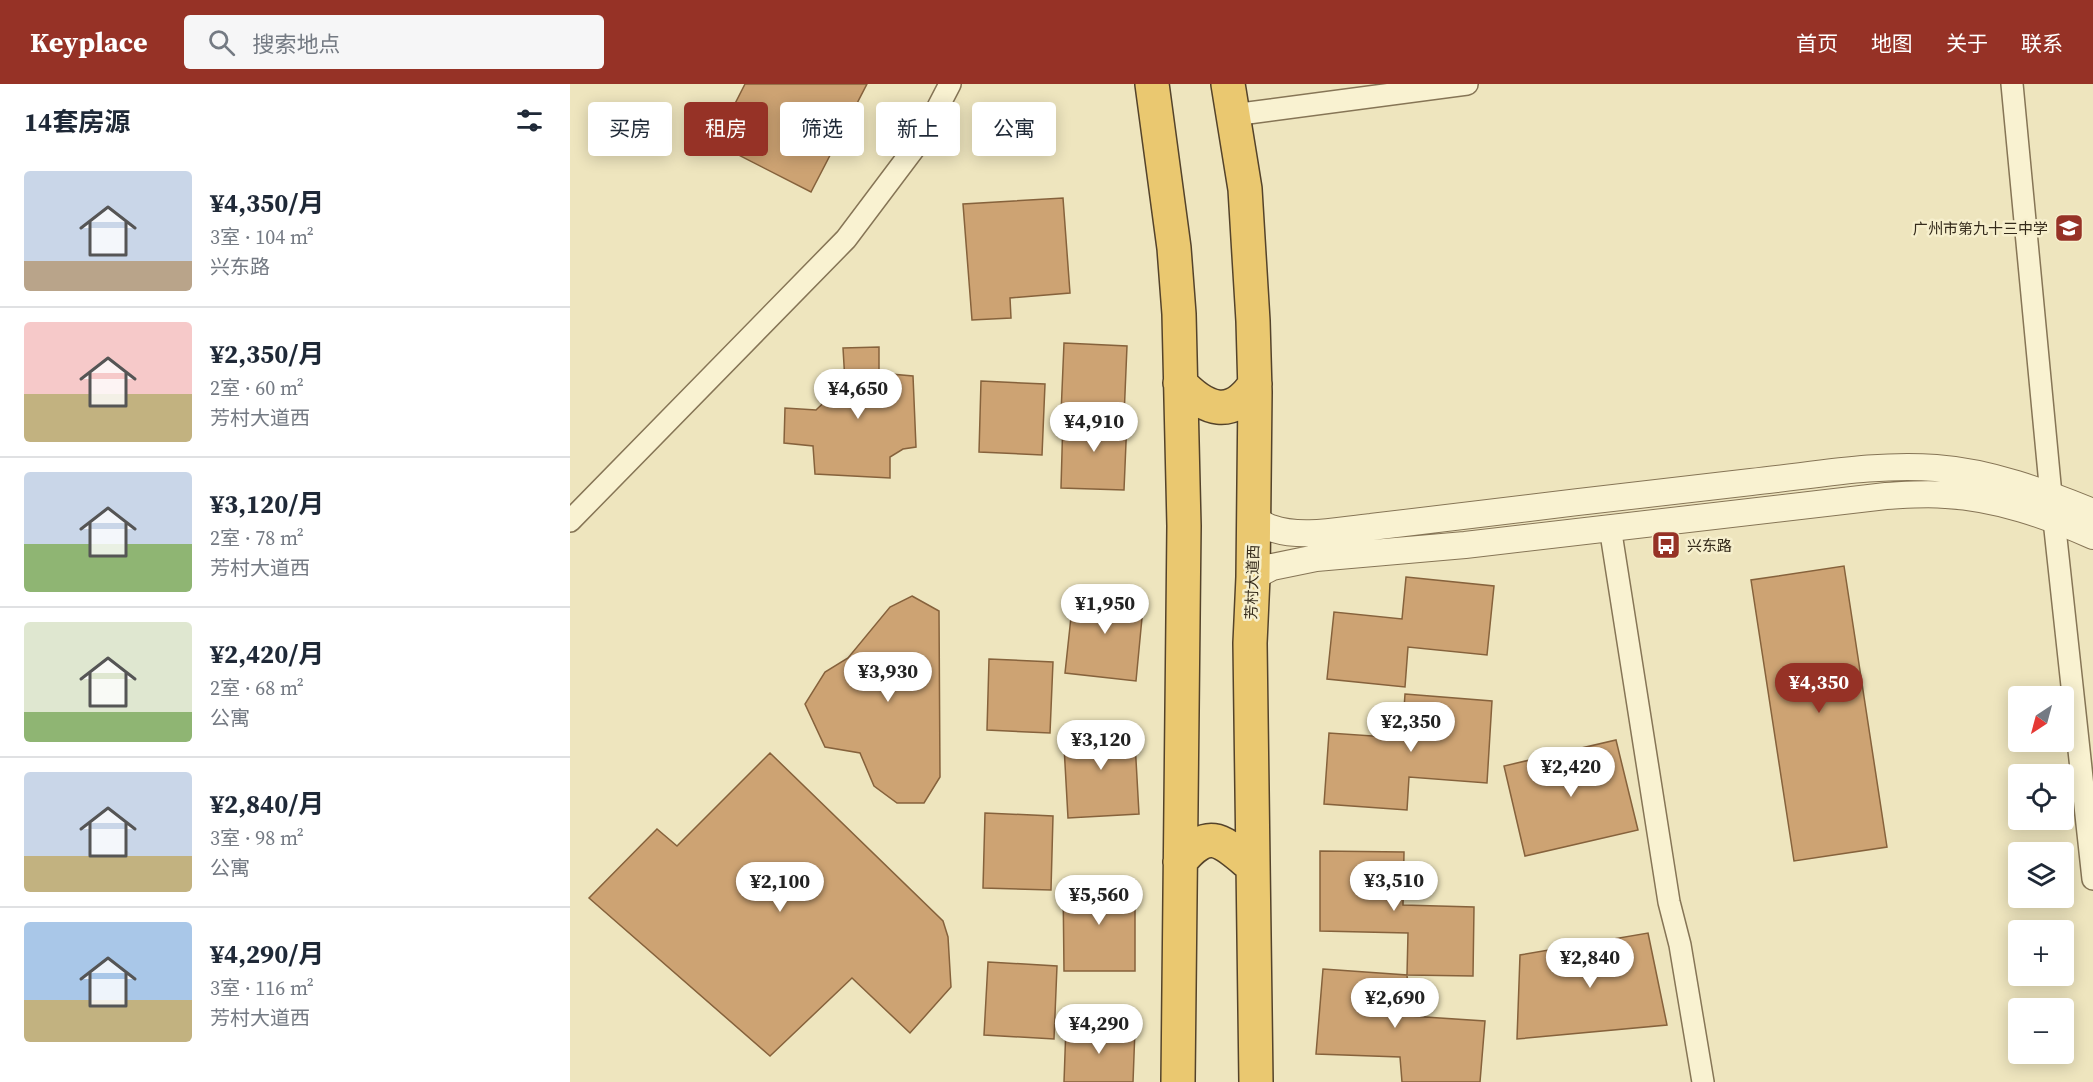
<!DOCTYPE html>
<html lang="zh">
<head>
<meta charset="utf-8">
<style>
	:root { --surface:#fff; --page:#f6f6f7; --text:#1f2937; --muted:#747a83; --line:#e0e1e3; --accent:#963226 }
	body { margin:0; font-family:"Source Serif 4","Noto Sans SC",serif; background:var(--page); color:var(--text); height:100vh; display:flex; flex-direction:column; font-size:22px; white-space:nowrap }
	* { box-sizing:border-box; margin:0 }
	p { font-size:20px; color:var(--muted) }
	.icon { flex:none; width:33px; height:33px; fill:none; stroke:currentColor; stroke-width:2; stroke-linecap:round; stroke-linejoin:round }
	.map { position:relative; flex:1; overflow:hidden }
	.drawer { display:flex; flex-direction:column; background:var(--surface); width:570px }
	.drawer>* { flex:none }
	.banner { position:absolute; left:18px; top:18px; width:570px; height:54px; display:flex; gap:12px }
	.needle { width:39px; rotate:216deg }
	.fabs { position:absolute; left:1438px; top:602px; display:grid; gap:12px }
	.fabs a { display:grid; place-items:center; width:66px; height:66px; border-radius:6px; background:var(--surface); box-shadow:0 3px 15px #0003; font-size:30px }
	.price { position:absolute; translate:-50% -51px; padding:0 14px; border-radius:21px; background:#fff; color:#222; font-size:20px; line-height:39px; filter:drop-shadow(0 2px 3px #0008) }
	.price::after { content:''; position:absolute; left:50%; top:36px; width:18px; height:14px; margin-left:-9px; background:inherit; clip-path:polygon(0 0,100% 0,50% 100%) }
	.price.current { background:var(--accent); color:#fff }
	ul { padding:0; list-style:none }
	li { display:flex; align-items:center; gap:18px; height:150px; padding:0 24px }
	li+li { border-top:2px solid var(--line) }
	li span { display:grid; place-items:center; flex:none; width:168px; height:120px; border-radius:6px; color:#555 }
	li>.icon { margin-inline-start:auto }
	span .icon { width:72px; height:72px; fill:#fffc; stroke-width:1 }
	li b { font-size:26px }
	h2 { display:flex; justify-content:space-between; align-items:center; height:72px; padding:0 24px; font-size:26px }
	.tag { padding:0 21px; border-radius:6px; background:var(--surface); box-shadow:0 3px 15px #0003; font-size:21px; line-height:54px }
	.tag.current { background:var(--accent); color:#fff }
	header { display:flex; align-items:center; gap:36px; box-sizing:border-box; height:84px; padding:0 30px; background:var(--accent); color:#fff }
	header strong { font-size:28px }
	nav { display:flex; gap:33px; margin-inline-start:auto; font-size:21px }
	.search { width:420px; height:54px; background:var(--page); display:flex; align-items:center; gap:15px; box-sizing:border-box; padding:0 21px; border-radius:6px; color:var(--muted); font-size:22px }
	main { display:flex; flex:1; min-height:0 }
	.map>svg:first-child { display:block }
	.building { fill:#cda373; stroke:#86623c; stroke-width:1.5 }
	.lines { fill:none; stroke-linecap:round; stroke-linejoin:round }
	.minor-casing { stroke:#867556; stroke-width:24 }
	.tertiary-casing { stroke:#867556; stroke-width:28 }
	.trunk-casing { stroke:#54432b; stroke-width:36 }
	.minor { stroke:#f9f2d1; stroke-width:21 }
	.tertiary { stroke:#f9f2d1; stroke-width:26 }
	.trunk { stroke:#eac870; stroke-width:33 }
	.labels { text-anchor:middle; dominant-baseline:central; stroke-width:5; stroke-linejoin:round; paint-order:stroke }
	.poi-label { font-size:15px; fill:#352b1b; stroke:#f6efcd; text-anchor:end }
	.street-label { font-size:15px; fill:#352b1b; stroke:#f6efcd }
</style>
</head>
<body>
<header>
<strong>Keyplace</strong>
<div class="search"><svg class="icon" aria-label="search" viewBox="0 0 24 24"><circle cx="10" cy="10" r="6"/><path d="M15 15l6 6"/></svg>搜索地点</div>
<nav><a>首页</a><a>地图</a><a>关于</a><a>联系</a></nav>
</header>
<main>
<section class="drawer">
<h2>14套房源<svg class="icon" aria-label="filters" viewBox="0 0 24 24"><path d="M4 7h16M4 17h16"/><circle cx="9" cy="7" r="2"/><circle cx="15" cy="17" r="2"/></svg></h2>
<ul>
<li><span style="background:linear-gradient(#c9d6e8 75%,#b9a48a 0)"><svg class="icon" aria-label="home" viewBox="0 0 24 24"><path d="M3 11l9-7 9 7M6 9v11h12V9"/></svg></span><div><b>¥4,350/月</b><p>3室 · 104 m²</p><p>兴东路</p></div></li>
<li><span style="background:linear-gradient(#f6c9c9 60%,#c2b280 0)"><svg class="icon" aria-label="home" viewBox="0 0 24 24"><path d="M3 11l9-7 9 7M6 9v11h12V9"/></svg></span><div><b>¥2,350/月</b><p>2室 · 60 m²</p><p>芳村大道西</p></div></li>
<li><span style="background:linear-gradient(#c9d6e8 60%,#8fb573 0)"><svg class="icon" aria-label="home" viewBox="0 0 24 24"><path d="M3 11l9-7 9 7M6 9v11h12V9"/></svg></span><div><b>¥3,120/月</b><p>2室 · 78 m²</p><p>芳村大道西</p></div></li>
<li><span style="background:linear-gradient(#dfe7d0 75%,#8fb573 0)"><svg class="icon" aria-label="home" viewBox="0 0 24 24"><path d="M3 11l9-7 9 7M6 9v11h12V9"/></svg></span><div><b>¥2,420/月</b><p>2室 · 68 m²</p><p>公寓</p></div></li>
<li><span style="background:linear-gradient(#c9d6e8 70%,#c2b280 0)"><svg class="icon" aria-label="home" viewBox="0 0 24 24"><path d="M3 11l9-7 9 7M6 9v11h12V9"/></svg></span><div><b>¥2,840/月</b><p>3室 · 98 m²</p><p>公寓</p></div></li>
<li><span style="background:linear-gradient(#a9c7e8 65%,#c2b280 0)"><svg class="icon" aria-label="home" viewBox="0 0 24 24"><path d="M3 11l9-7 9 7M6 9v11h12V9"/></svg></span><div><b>¥4,290/月</b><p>3室 · 116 m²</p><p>芳村大道西</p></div></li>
</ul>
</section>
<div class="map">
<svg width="1523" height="998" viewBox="0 0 1523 998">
	<rect width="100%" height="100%" fill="#eee5be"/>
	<path class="building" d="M 175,0 L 297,0 L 241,108 L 145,59 Z
		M 493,114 L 500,209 L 440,214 L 441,234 L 402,236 L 393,120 Z
		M 494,259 L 557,262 L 554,333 L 491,330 Z
		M 309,263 L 309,289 L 343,292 L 346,363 L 333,365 L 320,373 L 320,394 L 245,390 L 243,362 L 214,359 L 215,324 L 246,326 L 275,298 L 273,264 Z
		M 411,297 L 475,300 L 472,371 L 409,368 Z
		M 493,333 L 557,335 L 554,406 L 491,404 Z
		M 1274,482 L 1317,763 L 1224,777 L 1181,496 Z
		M 836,493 L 924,502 L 917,571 L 838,563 L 835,603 L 757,595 L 764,528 L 832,535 Z
		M 504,505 L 574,513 L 566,597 L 495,589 Z
		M 342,512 L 369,527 L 370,693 L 354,719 L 327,719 L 304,702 L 290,669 L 255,663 L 235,620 L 255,588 L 278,574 L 320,523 Z
		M 419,575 L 483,578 L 480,649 L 417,646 Z
		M 835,610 L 922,617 L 917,699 L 839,693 L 837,726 L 754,720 L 759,649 L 832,654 Z
		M 564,640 L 569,730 L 498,734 L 493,644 Z
		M 1046,656 L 1068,746 L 955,772 L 934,682 Z
		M 200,669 L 373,837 L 378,853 L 381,903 L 340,949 L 282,894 L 200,972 L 19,814 L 87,745 L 107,762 Z
		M 415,729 L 483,732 L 481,806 L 413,804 Z
		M 750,767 L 834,768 L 833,821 L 904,823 L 903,892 L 837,891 L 838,849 L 750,847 Z
		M 565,796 L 565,887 L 494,887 L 493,797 Z
		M 1078,849 L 1097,941 L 947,955 L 950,871 Z
		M 418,878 L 487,882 L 484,955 L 414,951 Z
		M 753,885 L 837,891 L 840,932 L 915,937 L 910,998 L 832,998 L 830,973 L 746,970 Z
		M 496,942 L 565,945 L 563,998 L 494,998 Z"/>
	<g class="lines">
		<g class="minor-casing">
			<path id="minor" d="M 1442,0 L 1481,411
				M 663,31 L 897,0
				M 1484,436 L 1523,795
				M 0,437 L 276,155 L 352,54 L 380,0
				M 1040,443 L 1099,818 L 1110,861 L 1133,998"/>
		</g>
		<g class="tertiary-casing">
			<path id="tertiary" d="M 684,435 C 689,438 695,442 701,444 C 731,455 770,446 801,443 C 928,428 1054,412 1181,398 C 1241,392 1305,379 1366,384 C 1421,388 1473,408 1523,428
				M 683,493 L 702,483 L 746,474 L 895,461 L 1316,412 C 1336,411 1356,409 1376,411 C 1428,414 1476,431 1523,452"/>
		</g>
		<g class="trunk-casing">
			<path id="trunk" d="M 582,0 L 604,164 L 609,230 L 614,442 L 608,998
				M 658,0 L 675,105 L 683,237 L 685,308 L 683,493 L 680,559 L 686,998
				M 610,299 C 636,326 661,336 685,300
				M 610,778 C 640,741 653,758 683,783"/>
		</g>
		<use href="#minor" class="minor"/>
		<use href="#tertiary" class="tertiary"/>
		<use href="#trunk" class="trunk"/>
	</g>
	<defs>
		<g id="school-square" transform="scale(1.5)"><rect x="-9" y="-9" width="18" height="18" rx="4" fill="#963226" stroke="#f6efcd"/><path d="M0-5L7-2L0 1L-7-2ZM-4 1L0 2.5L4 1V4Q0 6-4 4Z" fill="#fff"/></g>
		<g id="bus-square" transform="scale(1.5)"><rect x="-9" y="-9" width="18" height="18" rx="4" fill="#963226" stroke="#f6efcd"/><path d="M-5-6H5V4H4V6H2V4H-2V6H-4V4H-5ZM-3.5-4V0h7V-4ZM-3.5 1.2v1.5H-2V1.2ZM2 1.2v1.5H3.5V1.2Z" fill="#fff"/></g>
	</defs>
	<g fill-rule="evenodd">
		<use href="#school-square" x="1499" y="144"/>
		<use href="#bus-square" x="1096" y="461"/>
	</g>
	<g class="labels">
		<g class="poi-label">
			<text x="1478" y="144">广州市第九十三中学</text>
			<text x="1117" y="461" text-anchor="start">兴东路</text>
		</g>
		<g class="street-label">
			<text transform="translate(682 498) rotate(-88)">芳村大道西</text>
		</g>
	</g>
</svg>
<div class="fabs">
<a><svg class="needle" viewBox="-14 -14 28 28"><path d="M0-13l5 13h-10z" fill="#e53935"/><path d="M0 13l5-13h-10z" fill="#747a83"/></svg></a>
<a><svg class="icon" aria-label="locate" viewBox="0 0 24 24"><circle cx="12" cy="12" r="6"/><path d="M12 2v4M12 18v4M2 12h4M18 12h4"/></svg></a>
<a><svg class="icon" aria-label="layers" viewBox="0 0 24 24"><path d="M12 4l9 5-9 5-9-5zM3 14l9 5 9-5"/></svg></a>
<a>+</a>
<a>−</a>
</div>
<b class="price" style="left:288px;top:336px">¥4,650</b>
<b class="price" style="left:524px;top:369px">¥4,910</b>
<b class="price" style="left:535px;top:551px">¥1,950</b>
<b class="price" style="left:318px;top:619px">¥3,930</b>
<b class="price current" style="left:1249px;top:630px">¥4,350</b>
<b class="price" style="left:841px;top:669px">¥2,350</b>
<b class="price" style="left:531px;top:687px">¥3,120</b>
<b class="price" style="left:1001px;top:714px">¥2,420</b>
<b class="price" style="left:824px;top:828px">¥3,510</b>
<b class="price" style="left:210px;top:829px">¥2,100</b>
<b class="price" style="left:529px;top:842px">¥5,560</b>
<b class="price" style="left:1020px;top:905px">¥2,840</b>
<b class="price" style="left:825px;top:945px">¥2,690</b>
<b class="price" style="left:529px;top:971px">¥4,290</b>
<div class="banner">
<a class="tag">买房</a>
<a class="tag current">租房</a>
<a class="tag">筛选</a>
<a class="tag">新上</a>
<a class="tag">公寓</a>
</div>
</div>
</main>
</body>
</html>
